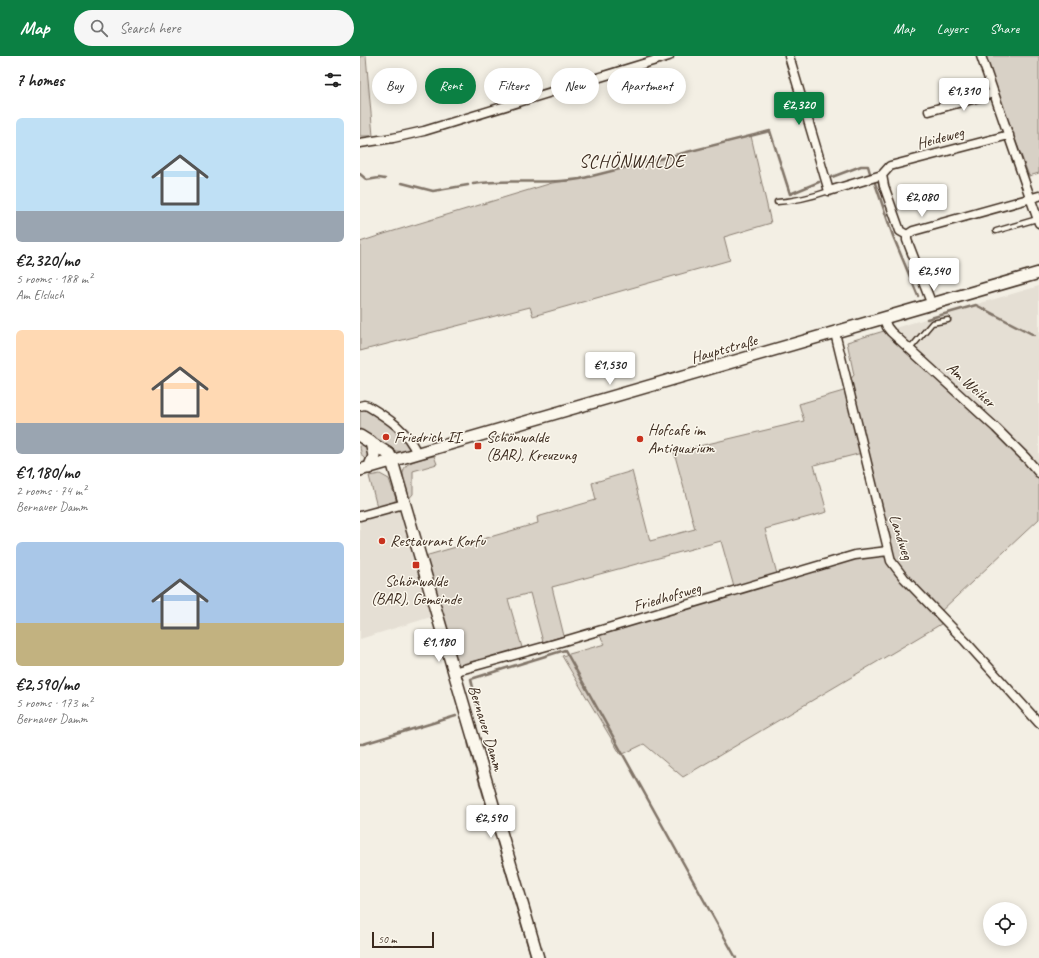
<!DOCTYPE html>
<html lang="en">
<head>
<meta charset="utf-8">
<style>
	:root { --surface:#fff; --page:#f6f6f6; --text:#222; --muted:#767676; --accent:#0b8043 }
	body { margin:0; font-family:Caveat,sans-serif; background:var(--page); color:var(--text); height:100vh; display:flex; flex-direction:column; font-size:15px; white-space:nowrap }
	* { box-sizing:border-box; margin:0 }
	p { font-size:13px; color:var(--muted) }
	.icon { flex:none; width:22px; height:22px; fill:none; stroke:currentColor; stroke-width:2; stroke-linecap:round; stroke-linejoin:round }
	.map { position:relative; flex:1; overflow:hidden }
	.sheet { display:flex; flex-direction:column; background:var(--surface); width:360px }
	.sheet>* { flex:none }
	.banner { position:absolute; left:12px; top:12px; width:380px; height:36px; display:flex; gap:8px }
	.tools { position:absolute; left:623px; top:846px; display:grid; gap:8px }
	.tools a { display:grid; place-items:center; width:44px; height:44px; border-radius:50%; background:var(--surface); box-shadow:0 2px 10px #0003; font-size:20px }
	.scale { position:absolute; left:12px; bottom:10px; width:62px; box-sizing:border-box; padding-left:4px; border:2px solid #3b2a1e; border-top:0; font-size:11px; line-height:14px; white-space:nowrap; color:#3b2a1e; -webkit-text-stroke:3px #fbf7ec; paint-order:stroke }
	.price { position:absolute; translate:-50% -34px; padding:0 9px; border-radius:4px; background:#fff; color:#222; font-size:13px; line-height:26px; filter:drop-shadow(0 1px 2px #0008) }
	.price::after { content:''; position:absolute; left:50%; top:24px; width:12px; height:9px; margin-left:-6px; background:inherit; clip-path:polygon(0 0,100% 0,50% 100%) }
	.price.current { background:var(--accent); color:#fff }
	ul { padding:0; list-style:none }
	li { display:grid; align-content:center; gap:8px; height:212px; padding:0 16px }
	li span { display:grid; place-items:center; height:124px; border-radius:6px; color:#555 }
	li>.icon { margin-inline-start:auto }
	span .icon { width:72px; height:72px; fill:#fffc; stroke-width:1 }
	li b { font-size:17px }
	h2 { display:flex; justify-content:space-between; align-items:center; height:48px; padding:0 16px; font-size:17px }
	.tag { padding:0 14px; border-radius:18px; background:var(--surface); box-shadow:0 2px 10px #0003; font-size:14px; line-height:36px }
	.tag.current { background:var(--accent); color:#fff }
	header { display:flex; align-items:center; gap:24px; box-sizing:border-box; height:56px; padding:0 20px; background:var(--accent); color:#fff }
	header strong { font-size:19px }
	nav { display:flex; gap:22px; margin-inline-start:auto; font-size:14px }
	.search { width:280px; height:36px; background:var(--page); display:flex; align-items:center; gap:10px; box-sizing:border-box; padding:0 14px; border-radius:22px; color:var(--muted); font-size:15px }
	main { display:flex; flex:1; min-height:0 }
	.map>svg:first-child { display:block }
	.built { fill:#e5dfd4 }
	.green { fill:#d8d1c6; stroke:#8a7e72 }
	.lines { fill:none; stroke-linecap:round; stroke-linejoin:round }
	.stream { stroke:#817468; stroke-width:2.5 }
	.lane-casing { stroke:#3b2a1e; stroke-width:7 }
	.street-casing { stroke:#3b2a1e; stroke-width:11 }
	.secondary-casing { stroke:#3b2a1e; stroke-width:14 }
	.lane { stroke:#fbf7ec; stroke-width:4 }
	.street { stroke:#fbf7ec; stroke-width:8 }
	.secondary { stroke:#fbf7ec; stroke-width:11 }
	.poi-dot { fill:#c8321e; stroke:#fbf7ec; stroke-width:1.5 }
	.labels { text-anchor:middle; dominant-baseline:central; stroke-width:3; stroke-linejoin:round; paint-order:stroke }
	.street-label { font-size:16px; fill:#3b2a1e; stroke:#fbf7ec }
	.poi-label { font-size:16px; fill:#3b2a1e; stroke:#fbf7ec; text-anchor:start }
	.quarter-label { font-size:18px; letter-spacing:1px; fill:#3b2a1e; stroke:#fbf7ec }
</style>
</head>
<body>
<header>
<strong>Map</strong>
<div class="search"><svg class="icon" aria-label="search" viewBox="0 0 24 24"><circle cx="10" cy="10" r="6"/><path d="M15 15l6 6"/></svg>Search here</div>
<nav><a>Map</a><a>Layers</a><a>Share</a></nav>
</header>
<main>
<section class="sheet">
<h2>7 homes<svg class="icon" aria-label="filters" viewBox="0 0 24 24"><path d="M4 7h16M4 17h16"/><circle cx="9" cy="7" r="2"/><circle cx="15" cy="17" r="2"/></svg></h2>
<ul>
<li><span style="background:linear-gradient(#bfe0f5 75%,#9aa5b1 0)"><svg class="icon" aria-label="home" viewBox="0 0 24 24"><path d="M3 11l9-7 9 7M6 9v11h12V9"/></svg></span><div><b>€2,320/mo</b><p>5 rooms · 188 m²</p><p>Am Elsluch</p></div></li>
<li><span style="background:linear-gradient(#ffd9b3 75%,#9aa5b1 0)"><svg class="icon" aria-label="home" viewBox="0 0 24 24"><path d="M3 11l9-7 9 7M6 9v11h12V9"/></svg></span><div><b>€1,180/mo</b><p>2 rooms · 74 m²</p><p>Bernauer Damm</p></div></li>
<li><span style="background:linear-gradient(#a9c7e8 65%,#c2b280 0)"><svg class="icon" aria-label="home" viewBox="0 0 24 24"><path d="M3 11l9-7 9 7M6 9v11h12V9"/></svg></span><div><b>€2,590/mo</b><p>5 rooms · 173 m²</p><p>Bernauer Damm</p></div></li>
</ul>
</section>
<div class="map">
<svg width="679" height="902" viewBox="0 0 679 902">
	<rect width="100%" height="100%" fill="#f3efe4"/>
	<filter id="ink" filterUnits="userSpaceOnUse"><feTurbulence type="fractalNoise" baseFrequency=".025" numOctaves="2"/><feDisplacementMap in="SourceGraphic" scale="8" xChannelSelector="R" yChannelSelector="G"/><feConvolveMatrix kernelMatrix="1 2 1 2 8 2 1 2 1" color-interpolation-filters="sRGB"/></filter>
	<g filter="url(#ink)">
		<path class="built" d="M 679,230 L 679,422 L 657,395 L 524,275 Z
			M 42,450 L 74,560 L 0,583 L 0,461 Z"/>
		<path class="green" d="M 0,0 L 6,0 L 13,80 L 0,80 Z
			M 624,0 L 679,0 L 679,117 L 669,120 Z
			M 391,80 L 411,167 L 364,181 L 370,204 L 173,260 L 170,251 L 0,295 L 0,186 L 24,178 L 192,127 L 220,123 Z
			M 524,275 L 628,368 L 657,395 L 679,422 L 679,463 L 580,556 L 531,505 L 489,325 L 494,319 L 487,286 Z
			M 487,334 L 502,397 L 454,409 L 467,456 L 405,473 L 417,518 L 374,531 L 361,485 L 192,531 L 204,580 L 183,586 L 170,537 L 148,543 L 163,595 L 98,611 L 65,500 L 178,467 L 177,461 L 236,444 L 232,427 L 272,415 L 290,485 L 335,473 L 314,396 L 444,365 L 439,348 Z
			M 5,351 L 16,358 L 17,361 L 22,365 L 24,363 L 44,377 L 52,391 L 50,394 C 32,400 15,385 0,377 L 0,352 Z
			M 0,383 C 6,389 11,396 7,404 C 0,402 0,391 0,383 Z
			M 74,400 L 77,408 L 53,415 L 53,438 L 47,445 C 40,411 38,407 74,400 Z
			M 20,418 L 29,423 L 36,443 L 34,446 L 17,451 L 9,420 Z
			M 528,496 L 581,562 L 581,568 L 323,721 L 284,688 L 261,699 L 202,600 L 245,588 L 238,577 L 496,500 Z
			M 106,675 L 174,902 L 171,902 L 108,689 Z"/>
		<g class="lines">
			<path class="stream" d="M 0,118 L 7,124 L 19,122 L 25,123
				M 472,121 L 501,110 L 508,110 L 510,117
				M 42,127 L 73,135 L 108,129
				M 515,127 L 533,180 L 558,240
				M 113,128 C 148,122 183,129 220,123 L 410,75 L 430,138 L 459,126
				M 567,263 L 616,249 L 674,279
				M 118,653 L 111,623 L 205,594 L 376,902
				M 0,688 L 3,688 L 96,660"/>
			<g class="lane-casing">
				<path id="lane" d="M 417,146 C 435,145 452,141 469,135
					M 636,175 L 677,163
					M 550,293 L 572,267 L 588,264"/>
			</g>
			<g class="street-casing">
				<path id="street" d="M 429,0 L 469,135 L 522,119 L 530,110 L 649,79
					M 621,0 L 679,167
					M 569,55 L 634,37
					M 0,87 L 33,82 L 64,75 L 309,0
					M 522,119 L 524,130 L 540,175 L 547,179
					M 572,249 L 547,184 L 547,179 L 553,175 L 679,140
					M 524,263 L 527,271 L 531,276 L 636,372 L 666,402 L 679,417
					M 475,277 L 531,505 L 544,522 L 605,585 L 679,667
					M 0,350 L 4,349 L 8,350 C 28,362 48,375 57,398
					M 0,460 L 44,448
					M 93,616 L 194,588 L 495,499 L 528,495"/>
			</g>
			<g class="secondary-casing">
				<path id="secondary" d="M 0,380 L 29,398 L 32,405 L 178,902
					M 9,412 L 14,400 L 11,386
					M 0,414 L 679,217"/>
			</g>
			<use href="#lane" class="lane"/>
			<use href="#street" class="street"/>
			<use href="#secondary" class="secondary"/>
		</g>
	</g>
	<g class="poi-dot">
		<circle cx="26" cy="381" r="4"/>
		<circle cx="280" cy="383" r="4"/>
		<rect x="114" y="386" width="8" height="8" rx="2"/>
		<circle cx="22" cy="485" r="4"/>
		<rect x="52" y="505" width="8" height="8" rx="2"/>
	</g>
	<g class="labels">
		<g class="street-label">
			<text transform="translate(580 82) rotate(-15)">Heideweg</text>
			<text transform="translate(364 293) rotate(-16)">Hauptstraße</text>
			<text transform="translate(611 329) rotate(42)">Am Weiher</text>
			<text transform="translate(541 481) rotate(72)">Landweg</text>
			<text transform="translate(307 541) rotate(-16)">Friedhofsweg</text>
			<text transform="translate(126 672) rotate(73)">Bernauer Damm</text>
		</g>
		<g class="poi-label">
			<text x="288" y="374">Hofcafe im<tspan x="288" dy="18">Antiquarium</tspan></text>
			<text x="34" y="381">Friedrich II.</text>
			<text x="126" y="381">Schönwalde<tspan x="126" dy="18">(BAR), Kreuzung</tspan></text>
			<text x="30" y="485">Restaurant Korfu</text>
			<text x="56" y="525" text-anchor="middle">Schönwalde<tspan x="56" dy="18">(BAR), Gemeinde</tspan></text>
		</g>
		<g class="quarter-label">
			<text x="272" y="105">SCHÖNWALDE</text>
		</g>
	</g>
</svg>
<div class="tools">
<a><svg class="icon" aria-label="locate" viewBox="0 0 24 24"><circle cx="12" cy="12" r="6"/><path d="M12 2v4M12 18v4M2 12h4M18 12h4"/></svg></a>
</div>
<div class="scale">50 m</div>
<b class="price" style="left:604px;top:56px">€1,310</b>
<b class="price current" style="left:439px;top:70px">€2,320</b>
<b class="price" style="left:562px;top:162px">€2,080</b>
<b class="price" style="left:574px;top:236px">€2,540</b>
<b class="price" style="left:250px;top:330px">€1,530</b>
<b class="price" style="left:79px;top:607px">€1,180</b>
<b class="price" style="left:131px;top:783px">€2,590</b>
<div class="banner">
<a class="tag">Buy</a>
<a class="tag current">Rent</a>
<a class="tag">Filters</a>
<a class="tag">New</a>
<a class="tag">Apartment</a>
</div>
</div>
</main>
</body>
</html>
